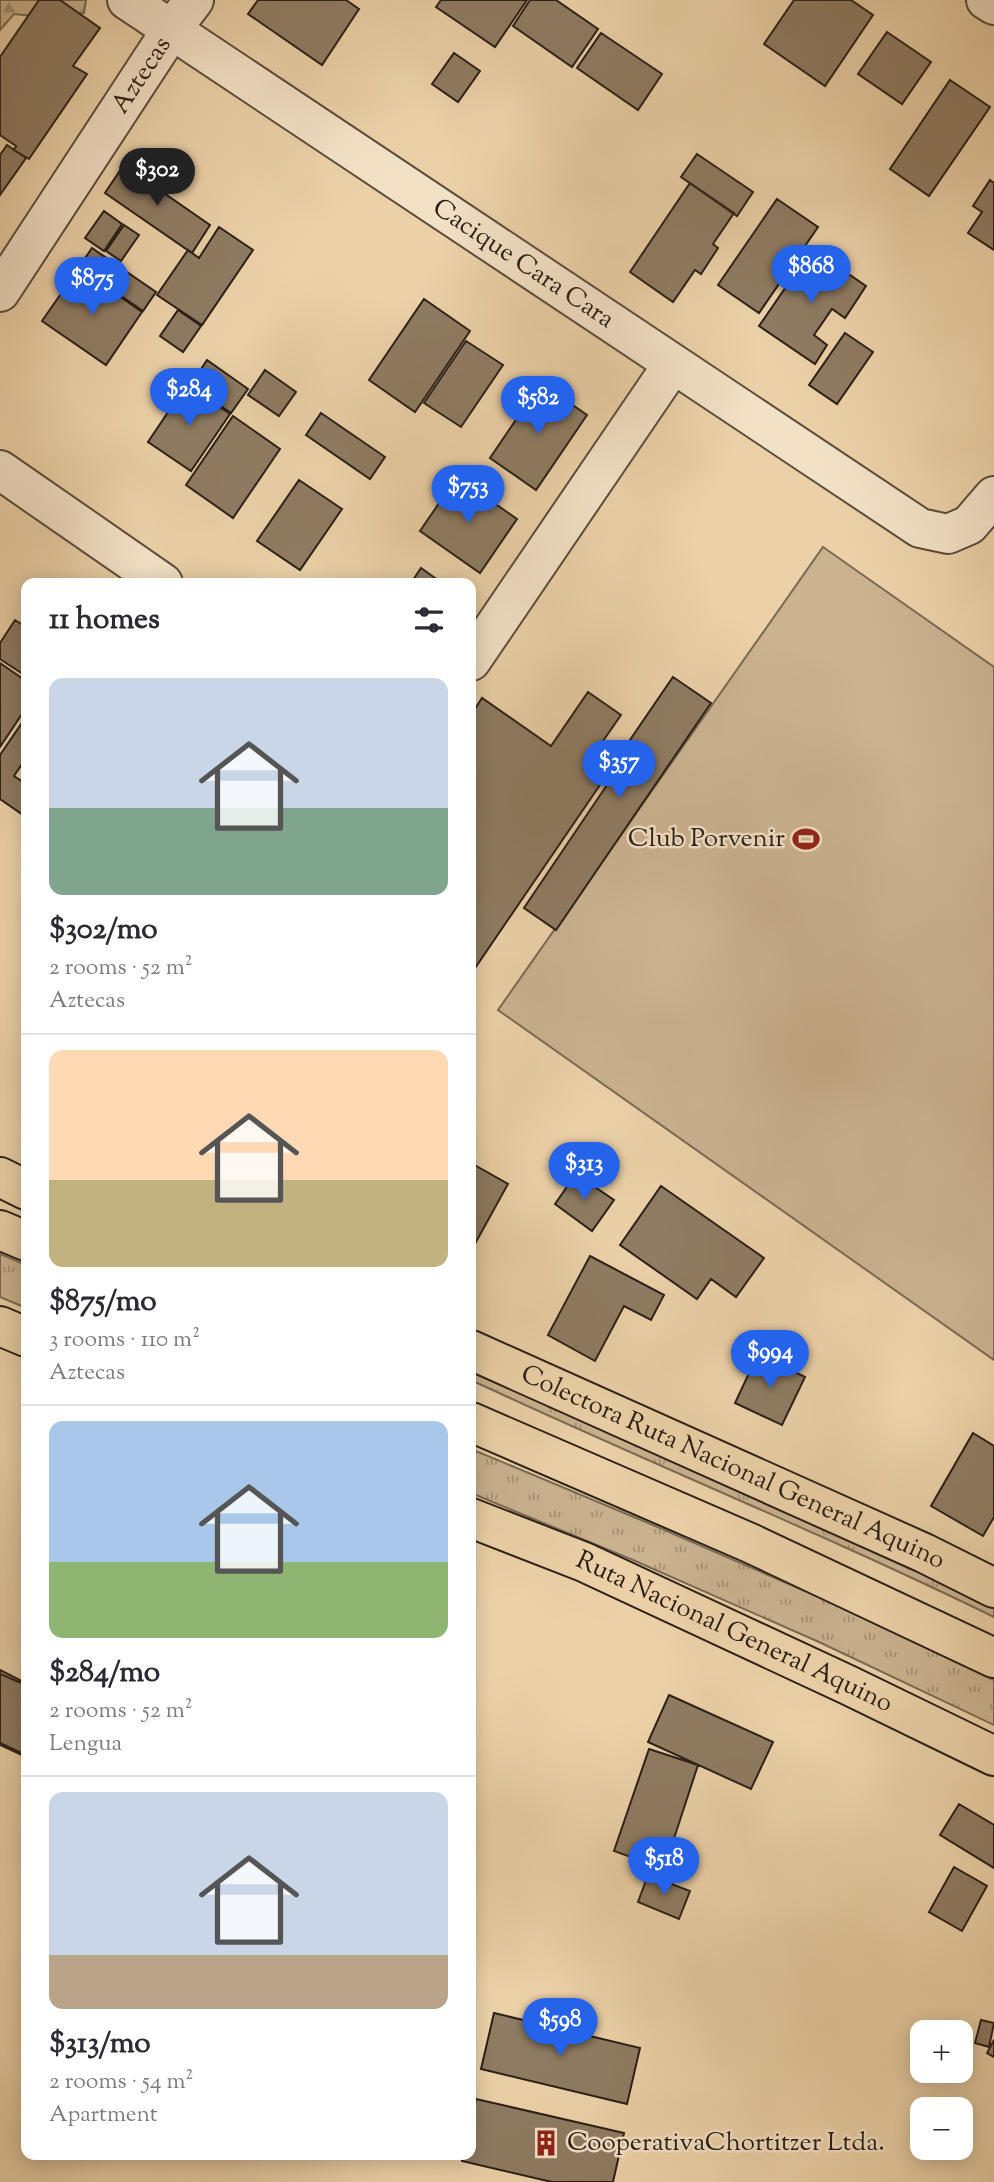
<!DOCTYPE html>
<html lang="en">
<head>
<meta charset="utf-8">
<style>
	:root { --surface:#fff; --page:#f7f7f7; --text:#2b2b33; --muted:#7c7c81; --line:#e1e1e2; --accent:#2563eb }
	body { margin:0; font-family:"Sorts Mill Goudy",serif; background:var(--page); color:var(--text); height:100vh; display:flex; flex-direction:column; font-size:26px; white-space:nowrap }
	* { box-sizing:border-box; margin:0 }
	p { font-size:23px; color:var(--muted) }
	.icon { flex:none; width:38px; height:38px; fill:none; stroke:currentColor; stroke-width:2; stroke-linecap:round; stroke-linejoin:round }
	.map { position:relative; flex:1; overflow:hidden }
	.sheet { position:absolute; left:21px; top:578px; width:455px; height:1582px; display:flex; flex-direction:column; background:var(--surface); border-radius:14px; box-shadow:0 4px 18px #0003 }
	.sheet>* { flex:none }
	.fabs { position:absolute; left:910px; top:2020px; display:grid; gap:14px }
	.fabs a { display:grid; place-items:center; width:63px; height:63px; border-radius:14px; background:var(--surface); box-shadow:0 4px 18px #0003; font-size:35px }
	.price { position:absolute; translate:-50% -60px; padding:0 16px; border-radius:24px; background:var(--accent); color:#fff; font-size:23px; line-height:46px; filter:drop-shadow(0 2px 4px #0008) }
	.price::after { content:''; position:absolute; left:50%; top:42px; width:21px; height:16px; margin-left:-10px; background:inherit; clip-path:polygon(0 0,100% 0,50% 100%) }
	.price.current { background:#222; color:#fff }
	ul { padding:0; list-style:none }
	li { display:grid; align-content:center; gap:14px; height:371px; padding:0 28px }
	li+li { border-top:2px solid var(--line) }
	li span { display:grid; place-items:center; height:217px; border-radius:14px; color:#555 }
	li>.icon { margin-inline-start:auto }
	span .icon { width:126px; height:126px; fill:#fffc; stroke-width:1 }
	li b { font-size:30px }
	h2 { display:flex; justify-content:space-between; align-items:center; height:84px; padding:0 28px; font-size:30px }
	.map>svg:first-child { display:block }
	.grass { fill:url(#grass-tufts); stroke:#7a6a54; stroke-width:2 }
	.forest { fill:url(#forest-firs); stroke:#7a6a54; stroke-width:2 }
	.pitch { fill:#cbb390; stroke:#7a6a54; stroke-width:2 }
	.building { fill:#8f7c63; stroke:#2a2018; stroke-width:2 }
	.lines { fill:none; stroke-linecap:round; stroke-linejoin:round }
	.minor-casing { stroke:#5a4c3c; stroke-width:42 }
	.major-casing { stroke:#2a2018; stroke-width:42 }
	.highway-casing { stroke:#2a2018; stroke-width:42 }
	.minor { stroke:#f3e1c6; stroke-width:38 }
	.major { stroke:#ecd1a8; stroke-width:38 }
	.highway { stroke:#ecd1a8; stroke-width:38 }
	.labels { text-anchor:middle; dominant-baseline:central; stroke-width:5; stroke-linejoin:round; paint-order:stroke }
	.street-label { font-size:26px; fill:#2a2018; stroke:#f3e1c6 }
	.poi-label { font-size:26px; fill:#2a2018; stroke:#f3e1c6; text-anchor:end }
</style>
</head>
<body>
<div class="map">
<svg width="994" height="2182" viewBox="0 0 994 2182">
	<defs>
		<pattern id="grass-tufts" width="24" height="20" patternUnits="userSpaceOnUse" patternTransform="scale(1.75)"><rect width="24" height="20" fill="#cbb390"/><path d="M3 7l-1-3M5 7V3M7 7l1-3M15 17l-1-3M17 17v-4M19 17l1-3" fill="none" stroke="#a59175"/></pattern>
		<pattern id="forest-firs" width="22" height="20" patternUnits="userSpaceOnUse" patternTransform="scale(1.75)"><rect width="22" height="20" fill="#cbb390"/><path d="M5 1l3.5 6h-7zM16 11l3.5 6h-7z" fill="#a59175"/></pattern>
	</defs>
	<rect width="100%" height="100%" fill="#ecd1a8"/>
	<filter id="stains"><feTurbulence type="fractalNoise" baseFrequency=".00286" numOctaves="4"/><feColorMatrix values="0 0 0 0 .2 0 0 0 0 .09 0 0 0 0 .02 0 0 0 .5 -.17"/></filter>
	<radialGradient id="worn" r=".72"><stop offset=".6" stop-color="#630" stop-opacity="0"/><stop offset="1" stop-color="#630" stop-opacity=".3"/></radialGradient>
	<path class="grass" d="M 0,1254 L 26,1265 L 26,1308 L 0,1297 Z
		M 471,1367 L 994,1605 L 994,1617 C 822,1533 644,1461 471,1380 Z
		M 471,1449 L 653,1525 L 837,1605 L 994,1680 L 994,1725 L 819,1642 L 633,1560 L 471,1493 Z"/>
	<path class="forest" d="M 0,0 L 86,0 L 84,13 L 33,16 L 14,14 L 0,30 Z"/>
	<path class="pitch" d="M 823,547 L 994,667 L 994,1360 L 498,1010 Z"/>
	<path class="building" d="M 39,0 L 60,0 L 100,28 L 73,66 L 87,74 L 29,159 L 14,150 L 16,146 L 0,135 L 0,57 Z
		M 258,0 L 346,0 L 359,9 L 322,65 L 248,14 Z
		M 441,0 L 527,0 L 495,47 L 436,7 Z
		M 530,0 L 556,0 L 598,29 L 572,67 L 513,26 Z
		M 794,0 L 851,0 L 873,15 L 825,86 L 764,44 Z
		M 887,32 L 931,62 L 902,104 L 858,74 Z
		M 601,33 L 662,74 L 638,110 L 577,68 Z
		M 454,53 L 480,71 L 458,102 L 432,84 Z
		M 950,80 L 990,107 L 929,196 L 890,169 Z
		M 7,145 L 26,158 L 0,195 L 0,155 Z
		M 697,154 L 753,192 L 737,216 L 681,177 Z
		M 127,160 L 142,169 L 138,175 L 210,225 L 192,253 L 105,193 Z
		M 990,180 L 994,183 L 994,250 L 968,233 L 982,212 L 973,206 Z
		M 690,183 L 734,213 L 713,244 L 718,248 L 701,274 L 695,270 L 673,302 L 630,272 Z
		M 777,199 L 818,227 L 759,313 L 718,285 Z
		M 104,211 L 122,224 L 104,251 L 85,238 Z
		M 124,225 L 139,235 L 121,261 L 106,251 Z
		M 219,227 L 253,250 L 202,325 L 157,295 L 188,250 L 199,258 Z
		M 92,248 L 156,292 L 143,311 L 79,267 Z
		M 812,249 L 866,286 L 845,318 L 832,309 L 814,335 L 827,345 L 815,364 L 759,326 Z
		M 79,268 L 142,312 L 106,365 L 42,321 Z
		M 424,299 L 470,331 L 415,412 L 369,380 Z
		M 178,310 L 201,326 L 183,352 L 160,336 Z
		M 845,333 L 873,352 L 837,404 L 809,385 Z
		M 466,341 L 503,365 L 461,427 L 424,403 Z
		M 207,360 L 248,389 L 231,413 L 191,385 Z
		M 265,370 L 296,392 L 279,416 L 248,395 Z
		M 541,383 L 587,415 L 536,490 L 490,458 Z
		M 187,384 L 230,414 L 191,471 L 148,442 Z
		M 321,413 L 385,457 L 370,479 L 306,435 Z
		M 233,416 L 280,449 L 233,518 L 186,485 Z
		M 457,477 L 517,519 L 480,573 L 420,531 Z
		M 299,480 L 342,509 L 300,570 L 257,541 Z
		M 421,568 L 442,583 L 411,583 Z
		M 15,620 L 26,627 L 26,676 L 0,659 L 0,643 Z
		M 0,663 L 26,681 L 26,708 L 0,747 Z
		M 673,677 L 711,703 L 556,930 L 524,908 L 611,779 L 606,775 Z
		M 588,692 L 621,715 L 585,767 L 604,779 L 471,974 L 471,715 L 482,698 L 551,746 Z
		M 26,717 L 26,758 L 14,776 L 26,784 L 26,817 L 0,799 L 0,755 Z
		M 471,1163 L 508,1184 L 471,1251 Z
		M 576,1174 L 614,1200 L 592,1231 L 555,1204 Z
		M 661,1186 L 764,1258 L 736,1297 L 711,1279 L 697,1299 L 620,1245 Z
		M 590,1256 L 664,1295 L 651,1320 L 624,1306 L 595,1361 L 548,1335 Z
		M 758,1354 L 805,1377 L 782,1425 L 735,1403 Z
		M 973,1433 L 994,1446 L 994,1517 L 983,1536 L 931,1506 Z
		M 0,1670 L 26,1683 L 26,1755 L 0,1743 Z
		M 0,1674 L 26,1685 L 26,1757 L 0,1745 Z
		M 669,1695 L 773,1742 L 751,1789 L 648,1742 Z
		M 649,1749 L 698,1765 L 664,1869 L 614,1851 Z
		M 959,1804 L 994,1825 L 994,1868 L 940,1835 Z
		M 954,1867 L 987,1886 L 962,1931 L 929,1912 Z
		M 648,1875 L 690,1891 L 679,1919 L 638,1902 Z
		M 494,2013 L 640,2048 L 627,2104 L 481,2069 Z
		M 981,2020 L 994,2023 L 989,2047 L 975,2043 Z
		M 994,2040 L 994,2057 L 987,2053 Z
		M 476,2099 L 624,2133 L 613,2182 L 552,2182 L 462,2161 L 463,2154 L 471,2154 L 471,2121 Z"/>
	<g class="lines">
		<g class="minor-casing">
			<g id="minor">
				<path id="s1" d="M 127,0 L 920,528 L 948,534 L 969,525 L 994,496"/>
				<path d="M 986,0 L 994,5"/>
				<path id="s2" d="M 0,292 L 172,29 L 194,0"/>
				<path d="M 0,470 L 163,583"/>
				<path d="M 471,661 L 673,364"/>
			</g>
		</g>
		<g class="major-casing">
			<g id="major">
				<path d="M 0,1177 L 26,1190"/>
				<path id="s3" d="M 471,1350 L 924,1553 L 994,1588"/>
			</g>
		</g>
		<g class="highway-casing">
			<g id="highway">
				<path d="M 0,1230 L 26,1241"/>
				<path d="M 0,1326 L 26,1337"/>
				<path d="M 471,1422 L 750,1543 L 994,1658"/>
				<path id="s4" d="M 471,1518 L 584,1562 L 848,1685 L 994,1756"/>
			</g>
		</g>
		<use href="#minor" class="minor"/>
		<use href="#major" class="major"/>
		<use href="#highway" class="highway"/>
	</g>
	<defs>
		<g id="stadium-bare" transform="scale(2.1)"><path d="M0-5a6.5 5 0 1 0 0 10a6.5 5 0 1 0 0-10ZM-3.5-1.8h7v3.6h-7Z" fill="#8f2418" stroke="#f3e1c6" stroke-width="2.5" paint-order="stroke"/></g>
		<g id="building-bare" transform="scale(2.1)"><path d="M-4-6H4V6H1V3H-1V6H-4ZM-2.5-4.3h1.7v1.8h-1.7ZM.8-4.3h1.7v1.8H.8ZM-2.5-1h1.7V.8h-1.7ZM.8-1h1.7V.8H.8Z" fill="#8f2418" stroke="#f3e1c6" stroke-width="2.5" paint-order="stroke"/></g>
	</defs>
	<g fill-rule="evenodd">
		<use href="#stadium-bare" x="806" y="839"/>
		<use href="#building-bare" x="546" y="2143"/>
	</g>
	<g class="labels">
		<g class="street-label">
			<text stroke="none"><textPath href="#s2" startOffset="259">Aztecas</textPath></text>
			<text stroke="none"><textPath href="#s1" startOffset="476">Cacique Cara Cara</textPath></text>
			<text stroke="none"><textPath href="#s3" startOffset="287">Colectora Ruta Nacional General Aquino</textPath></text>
			<text stroke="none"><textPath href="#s4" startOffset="287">Ruta Nacional General Aquino</textPath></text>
		</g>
		<g class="poi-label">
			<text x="785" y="839">Club Porvenir</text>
			<text x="567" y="2143" text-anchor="start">CooperativaChortitzer Ltda.</text>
		</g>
	</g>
	<rect width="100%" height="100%" filter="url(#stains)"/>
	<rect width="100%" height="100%" fill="url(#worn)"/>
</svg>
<div class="fabs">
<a>+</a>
<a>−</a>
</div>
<b class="price current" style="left:157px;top:208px">$302</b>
<b class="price" style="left:811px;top:305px">$868</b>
<b class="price" style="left:92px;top:317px">$875</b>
<b class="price" style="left:189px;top:428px">$284</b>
<b class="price" style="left:538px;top:436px">$582</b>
<b class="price" style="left:468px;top:525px">$753</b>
<b class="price" style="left:619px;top:800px">$357</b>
<b class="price" style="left:584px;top:1202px">$313</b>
<b class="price" style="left:770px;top:1390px">$994</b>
<b class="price" style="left:664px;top:1897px">$518</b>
<b class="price" style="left:560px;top:2058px">$598</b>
<section class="sheet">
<h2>11 homes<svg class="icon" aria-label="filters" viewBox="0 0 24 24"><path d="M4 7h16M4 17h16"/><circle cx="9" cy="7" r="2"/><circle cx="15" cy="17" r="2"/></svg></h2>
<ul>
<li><span style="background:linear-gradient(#c9d6e8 60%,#7fa58c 0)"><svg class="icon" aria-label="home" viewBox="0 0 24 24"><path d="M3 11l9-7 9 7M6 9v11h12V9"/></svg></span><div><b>$302/mo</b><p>2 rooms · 52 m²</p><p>Aztecas</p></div></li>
<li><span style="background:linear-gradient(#ffd9b3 60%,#c2b280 0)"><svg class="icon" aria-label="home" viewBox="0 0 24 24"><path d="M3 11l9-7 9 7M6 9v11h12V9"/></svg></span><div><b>$875/mo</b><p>3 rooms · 110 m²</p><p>Aztecas</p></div></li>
<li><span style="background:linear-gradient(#a9c7e8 65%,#8fb573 0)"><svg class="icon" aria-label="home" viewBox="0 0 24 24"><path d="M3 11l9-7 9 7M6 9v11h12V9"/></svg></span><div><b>$284/mo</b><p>2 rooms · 52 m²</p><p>Lengua</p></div></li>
<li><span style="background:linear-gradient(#c9d6e8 75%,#b9a48a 0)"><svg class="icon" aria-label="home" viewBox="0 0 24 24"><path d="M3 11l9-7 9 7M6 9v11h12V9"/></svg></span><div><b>$313/mo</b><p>2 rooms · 54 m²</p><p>Apartment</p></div></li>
</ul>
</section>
</div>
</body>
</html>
